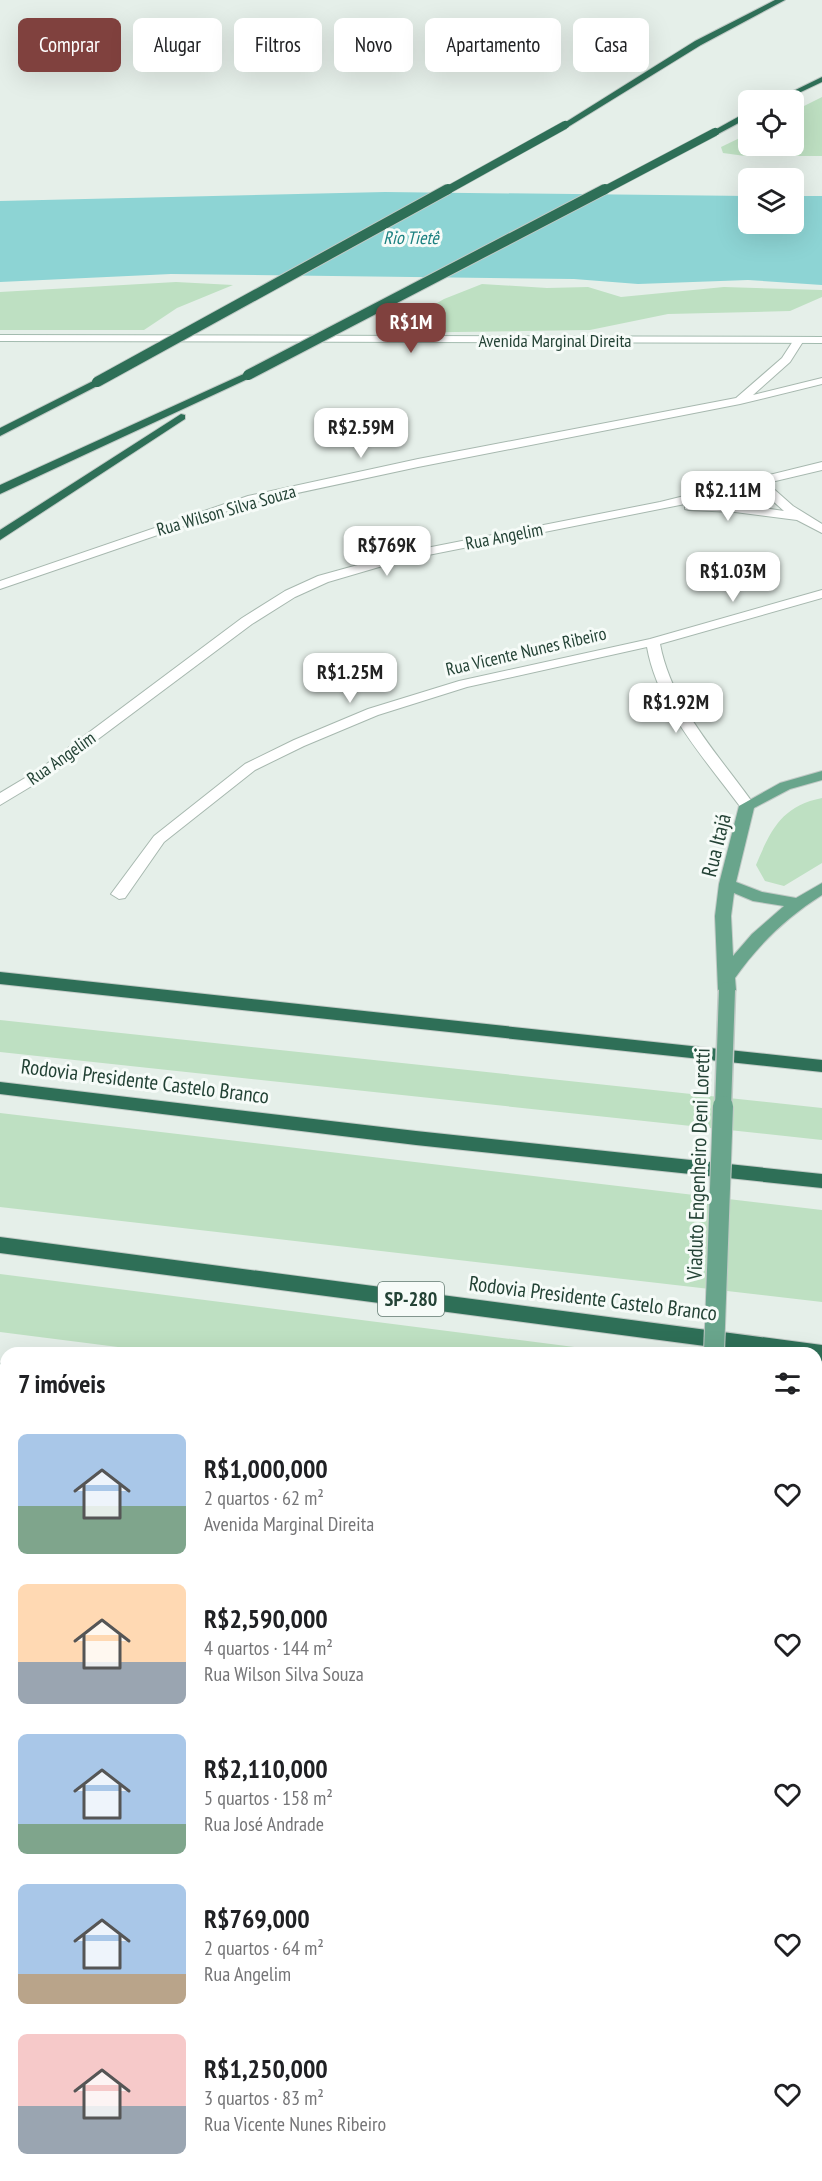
<!DOCTYPE html>
<html lang="pt">
<head>
<meta charset="utf-8">
<style>
	:root { --surface:#fff; --page:#f2f2f2; --text:#202124; --muted:#757577; --accent:#80413e }
	body { margin:0; font-family:"PT Sans Narrow",sans-serif; background:var(--page); color:var(--text); height:100vh; display:flex; flex-direction:column; font-size:22px; white-space:nowrap }
	* { box-sizing:border-box; margin:0 }
	p { font-size:20px; color:var(--muted) }
	.icon { flex:none; width:33px; height:33px; fill:none; stroke:currentColor; stroke-width:2; stroke-linecap:round; stroke-linejoin:round }
	.map { position:relative; flex:1; overflow:hidden }
	.panel { position:absolute; left:0px; top:1347px; width:822px; height:834px; display:flex; flex-direction:column; background:var(--surface); border-radius:18px 18px 0 0; box-shadow:0 6px 24px #0002 }
	.panel>* { flex:none }
	.top-card { position:absolute; left:18px; top:18px; width:786px; height:54px; display:flex; gap:12px }
	.controls { position:absolute; left:738px; top:90px; display:grid; gap:12px }
	.controls a { display:grid; place-items:center; width:66px; height:66px; border-radius:9px; background:var(--surface); box-shadow:0 6px 24px #0002; font-size:30px }
	.price { position:absolute; translate:-50% -51px; padding:0 14px; border-radius:12px; background:#fff; color:#222; font-size:20px; line-height:39px; filter:drop-shadow(0 2px 3px #0008) }
	.price::after { content:''; position:absolute; left:50%; top:36px; width:18px; height:14px; margin-left:-9px; background:inherit; clip-path:polygon(0 0,100% 0,50% 100%) }
	.price.selected { background:var(--accent); color:#fff }
	ul { padding:0; list-style:none }
	li { display:flex; align-items:center; gap:18px; height:150px; padding:0 18px }
	li span { display:grid; place-items:center; flex:none; width:168px; height:120px; border-radius:9px; color:#555 }
	li>.icon { margin-inline-start:auto }
	span .icon { width:72px; height:72px; fill:#fffc; stroke-width:1 }
	li b { font-size:26px }
	h2 { display:flex; justify-content:space-between; align-items:center; height:72px; padding:0 18px; font-size:26px }
	.chip { padding:0 21px; border-radius:9px; background:var(--surface); box-shadow:0 6px 24px #0002; font-size:21px; line-height:54px }
	.chip.selected { background:var(--accent); color:#fff }
	.map>svg:first-child { display:block }
	.green { fill:#bee0c2 }
	.water { fill:#8dd4d4 }
	.lines { fill:none; stroke-linecap:round; stroke-linejoin:round }
	.street-casing { stroke:#a7b8af; stroke-width:2 }
	.secondary-casing { stroke:#a3bbaf; stroke-width:2 }
	.primary-casing { stroke:#c1cac6; stroke-width:2 }
	.highway-casing { stroke:#c1cac6; stroke-width:2 }
	.street { fill:#fff; fill-rule:evenodd }
	.secondary { fill:#fff; fill-rule:evenodd }
	.primary { fill:#69a58c; fill-rule:evenodd }
	.highway { fill:#2e6f57; fill-rule:evenodd }
	.primary-bridge-far1-casing { stroke:#c1cac6; stroke-width:19; stroke-linecap:butt }
	.primary-bridge-casing { stroke:#c1cac6; stroke-width:22; stroke-linecap:butt }
	.highway-bridge-far1-casing { stroke:#c1cac6; stroke-width:9; stroke-linecap:butt }
	.highway-bridge-casing { stroke:#c1cac6; stroke-width:12; stroke-linecap:butt }
	.primary-bridge-far1 { stroke:#69a58c; stroke-width:16 }
	.primary-bridge { stroke:#69a58c; stroke-width:20 }
	.highway-bridge-far1 { stroke:#2e6f57; stroke-width:8 }
	.highway-bridge { stroke:#2e6f57; stroke-width:10 }
	.labels { text-anchor:middle; dominant-baseline:central; stroke-width:6; stroke-linejoin:round; paint-order:stroke }
	.far-water-label { font-size:18px; font-style:italic; fill:#1b8080; stroke:#f6fbf8 }
	.far-street-label { font-size:18px; fill:#234235; stroke:#f6fbf8 }
	.shield { fill:#f6fbf8; stroke:#627a70; stroke-width:1.5 }
	.shield-label { font-size:20px; font-weight:bold; fill:#234235 }
	.street-label { font-size:21px; fill:#234235; stroke:#f6fbf8 }
</style>
</head>
<body>
<div class="map">
<svg width="822" height="2181" viewBox="0 0 822 2181">
	<rect width="100%" height="100%" fill="#e5efe9"/>
	<path class="green" d="M 822,97 L 822,156 L 745,156 L 723,153 L 721,147 L 748,134 L 748,146 L 794,146 L 794,111 Z
		M 176,282 L 233,285 L 177,308 L 144,330 L 0,330 L 0,292 Z
		M 482,284 L 547,288 L 588,287 L 621,297 L 724,287 L 822,290 L 822,297 L 790,311 L 668,314 L 590,330 L 385,333 L 444,299 Z
		M 822,798 L 822,863 L 784,886 L 765,881 L 756,865 C 771,829 782,806 822,798 Z
		M 0,1020 L 822,1108 L 822,1140 L 0,1052 Z
		M 0,1113 L 822,1210 L 822,1302 L 0,1207 Z
		M 0,1274 L 621,1353 L 165,1353 L 0,1332 Z
		M 816,1378 L 822,1378 L 822,1431 L 816,1431 Z"/>
	<path class="water" d="M 385,192 L 748,196 L 748,224 L 794,224 L 794,196 L 822,196 L 822,285 L 748,280 L 638,284 L 574,279 L 171,274 L 0,282 L 0,201 Z"/>
	<g class="lines">
		<g class="street-casing">
			<path id="street" d="M 799,337 L 804,340 L 790,362 L 753,395 L 822,378 L 822,384 L 740,404 L 418,467 L 251,503 L 0,589 L 0,581 L 248,496 L 418,459 L 736,398 L 782,358 L 795,338 Z
				M 822,462 L 822,470 L 767,483 L 793,506 L 822,524 L 822,533 L 797,520 L 735,512 L 689,510 L 685,509 L 685,504 L 403,560 L 328,582 L 295,597 L 252,624 L 50,775 L 0,805 L 0,793 L 40,769 L 242,618 L 285,591 L 318,576 L 401,553 L 660,502 ZM 756,486 L 784,511 L 735,504 L 690,502 Z
				M 822,590 L 822,598 L 660,644 C 672,707 719,755 755,806 L 752,809 L 742,809 C 706,760 658,709 647,647 L 467,687 L 378,715 L 304,746 L 255,770 L 164,842 L 125,898 L 119,899 L 111,894 L 154,836 L 245,764 L 294,740 L 368,709 L 459,681 L 650,639 Z
				M 6,1970 L 6,1997 L 0,1999 L 0,1972 Z
				M 6,2033 L 6,2068 L 0,2071 L 0,2036 Z
				M 244,2175 L 272,2175 L 273,2181 L 245,2181 Z
				M 576,2175 L 604,2175 L 606,2181 L 578,2181 Z"/>
		</g>
		<g class="secondary-casing">
			<path id="secondary" d="M 0,335 L 822,337 L 822,343 L 0,341 Z"/>
		</g>
		<g class="primary-casing">
			<path id="primary" d="M 822,771 L 822,780 L 790,789 L 754,808 L 736,882 L 762,892 L 796,898 L 822,883 L 822,895 C 787,917 758,945 735,978 L 736,990 L 733,994 L 721,994 L 718,990 L 715,916 L 719,884 L 739,806 L 780,783 ZM 734,893 L 753,901 L 784,906 L 752,934 L 733,956 L 731,916 Z
				M 686,2175 L 760,2175 L 762,2181 L 688,2181 Z"/>
		</g>
		<g class="highway-casing">
			<path id="highway" d="M 775,0 L 785,0 L 701,45 L 568,127 L 561,125 L 695,41 Z
				M 822,77 L 822,82 L 784,100 L 775,100 Z
				M 745,113 L 748,113 L 748,118 L 718,134 L 711,132 Z
				M 248,372 L 252,373 L 252,377 L 0,494 L 0,485 Z
				M 97,379 L 103,382 L 101,384 L 0,436 L 0,428 Z
				M 181,414 L 185,415 L 185,419 L 0,540 L 0,530 Z
				M 0,972 L 822,1060 L 822,1072 L 0,984 Z
				M 0,1082 L 416,1131 L 822,1174 L 822,1188 L 416,1145 L 0,1094 Z
				M 0,1237 L 822,1345 L 822,1361 L 816,1361 L 816,1353 L 758,1353 L 0,1253 Z
				M 0,1363 L 6,1364 L 6,1396 L 0,1395 Z
				M 816,1444 L 822,1445 L 822,1463 L 816,1462 Z
				M 816,1509 L 822,1510 L 822,1530 L 816,1529 Z"/>
		</g>
		<use href="#street" class="street"/>
		<use href="#secondary" class="secondary"/>
		<use href="#primary" class="primary"/>
		<use href="#highway" class="highway"/>
		<g class="primary-bridge-far1-casing">
			<path id="primary-bridge-far1" d="M 723,1108 L 727,990"/>
		</g>
		<g class="primary-bridge-casing">
			<path id="primary-bridge" d="M 714,1353 L 723,1106"/>
		</g>
		<g class="highway-bridge-far1-casing">
			<path id="highway-bridge-far1" d="M 446,191 L 565,125
				M 603,191 L 715,132"/>
		</g>
		<g class="highway-bridge-casing">
			<path id="highway-bridge" d="M 248,375 L 605,189
				M 97,382 L 448,189"/>
		</g>
		<use href="#primary-bridge-far1" class="primary-bridge-far1"/>
		<use href="#primary-bridge" class="primary-bridge"/>
		<use href="#highway-bridge-far1" class="highway-bridge-far1"/>
		<use href="#highway-bridge" class="highway-bridge"/>
	</g>
	<g class="labels">
		<g class="far-water-label">
			<text x="411" y="237">Rio Tietê</text>
		</g>
		<g class="far-street-label">
			<text x="555" y="340">Avenida Marginal Direita</text>
			<text transform="translate(226 510) rotate(-16)">Rua Wilson Silva Souza</text>
			<text transform="translate(504 536) rotate(-11)">Rua Angelim</text>
			<text transform="translate(526 651) rotate(-13)">Rua Vicente Nunes Ribeiro</text>
			<text transform="translate(61 758) rotate(-35)">Rua Angelim</text>
		</g>
		<rect class="shield" x="378" y="1282" width="66" height="34" rx="4.5"/>
		<g class="shield-label">
			<text x="411" y="1299">SP-280</text>
		</g>
		<g class="street-label">
			<text transform="translate(716 845) rotate(-76)">Rua Itajá</text>
			<text transform="translate(145 1081) rotate(7)">Rodovia Presidente Castelo Branco</text>
			<text transform="translate(698 1164) rotate(-88)">Viaduto Engenheiro Deni Loretti</text>
			<text transform="translate(593 1298) rotate(7)">Rodovia Presidente Castelo Branco</text>
		</g>
	</g>
</svg>
<div class="controls">
<a><svg class="icon" aria-label="locate" viewBox="0 0 24 24"><circle cx="12" cy="12" r="6"/><path d="M12 2v4M12 18v4M2 12h4M18 12h4"/></svg></a>
<a><svg class="icon" aria-label="layers" viewBox="0 0 24 24"><path d="M12 4l9 5-9 5-9-5zM3 14l9 5 9-5"/></svg></a>
</div>
<b class="price selected" style="left:411px;top:354px">R$1M</b>
<b class="price" style="left:361px;top:459px">R$2.59M</b>
<b class="price" style="left:728px;top:522px">R$2.11M</b>
<b class="price" style="left:387px;top:577px">R$769K</b>
<b class="price" style="left:733px;top:603px">R$1.03M</b>
<b class="price" style="left:350px;top:704px">R$1.25M</b>
<b class="price" style="left:676px;top:734px">R$1.92M</b>
<div class="top-card">
<a class="chip selected">Comprar</a>
<a class="chip">Alugar</a>
<a class="chip">Filtros</a>
<a class="chip">Novo</a>
<a class="chip">Apartamento</a>
<a class="chip">Casa</a>
</div>
<section class="panel">
<h2>7 imóveis<svg class="icon" aria-label="filters" viewBox="0 0 24 24"><path d="M4 7h16M4 17h16"/><circle cx="9" cy="7" r="2"/><circle cx="15" cy="17" r="2"/></svg></h2>
<ul>
<li><span style="background:linear-gradient(#a9c7e8 60%,#7fa58c 0)"><svg class="icon" aria-label="home" viewBox="0 0 24 24"><path d="M3 11l9-7 9 7M6 9v11h12V9"/></svg></span><div><b>R$1,000,000</b><p>2 quartos · 62 m²</p><p>Avenida Marginal Direita</p></div><svg class="icon" aria-label="heart" viewBox="0 0 24 24"><path d="M12 20l-8-8c-3-5 5-10 8-4 3-6 11-1 8 4z"/></svg></li>
<li><span style="background:linear-gradient(#ffd9b3 65%,#9aa5b1 0)"><svg class="icon" aria-label="home" viewBox="0 0 24 24"><path d="M3 11l9-7 9 7M6 9v11h12V9"/></svg></span><div><b>R$2,590,000</b><p>4 quartos · 144 m²</p><p>Rua Wilson Silva Souza</p></div><svg class="icon" aria-label="heart" viewBox="0 0 24 24"><path d="M12 20l-8-8c-3-5 5-10 8-4 3-6 11-1 8 4z"/></svg></li>
<li><span style="background:linear-gradient(#a9c7e8 75%,#7fa58c 0)"><svg class="icon" aria-label="home" viewBox="0 0 24 24"><path d="M3 11l9-7 9 7M6 9v11h12V9"/></svg></span><div><b>R$2,110,000</b><p>5 quartos · 158 m²</p><p>Rua José Andrade</p></div><svg class="icon" aria-label="heart" viewBox="0 0 24 24"><path d="M12 20l-8-8c-3-5 5-10 8-4 3-6 11-1 8 4z"/></svg></li>
<li><span style="background:linear-gradient(#a9c7e8 75%,#b9a48a 0)"><svg class="icon" aria-label="home" viewBox="0 0 24 24"><path d="M3 11l9-7 9 7M6 9v11h12V9"/></svg></span><div><b>R$769,000</b><p>2 quartos · 64 m²</p><p>Rua Angelim</p></div><svg class="icon" aria-label="heart" viewBox="0 0 24 24"><path d="M12 20l-8-8c-3-5 5-10 8-4 3-6 11-1 8 4z"/></svg></li>
<li><span style="background:linear-gradient(#f6c9c9 60%,#9aa5b1 0)"><svg class="icon" aria-label="home" viewBox="0 0 24 24"><path d="M3 11l9-7 9 7M6 9v11h12V9"/></svg></span><div><b>R$1,250,000</b><p>3 quartos · 83 m²</p><p>Rua Vicente Nunes Ribeiro</p></div><svg class="icon" aria-label="heart" viewBox="0 0 24 24"><path d="M12 20l-8-8c-3-5 5-10 8-4 3-6 11-1 8 4z"/></svg></li>
</ul>
</section>
</div>
</body>
</html>
